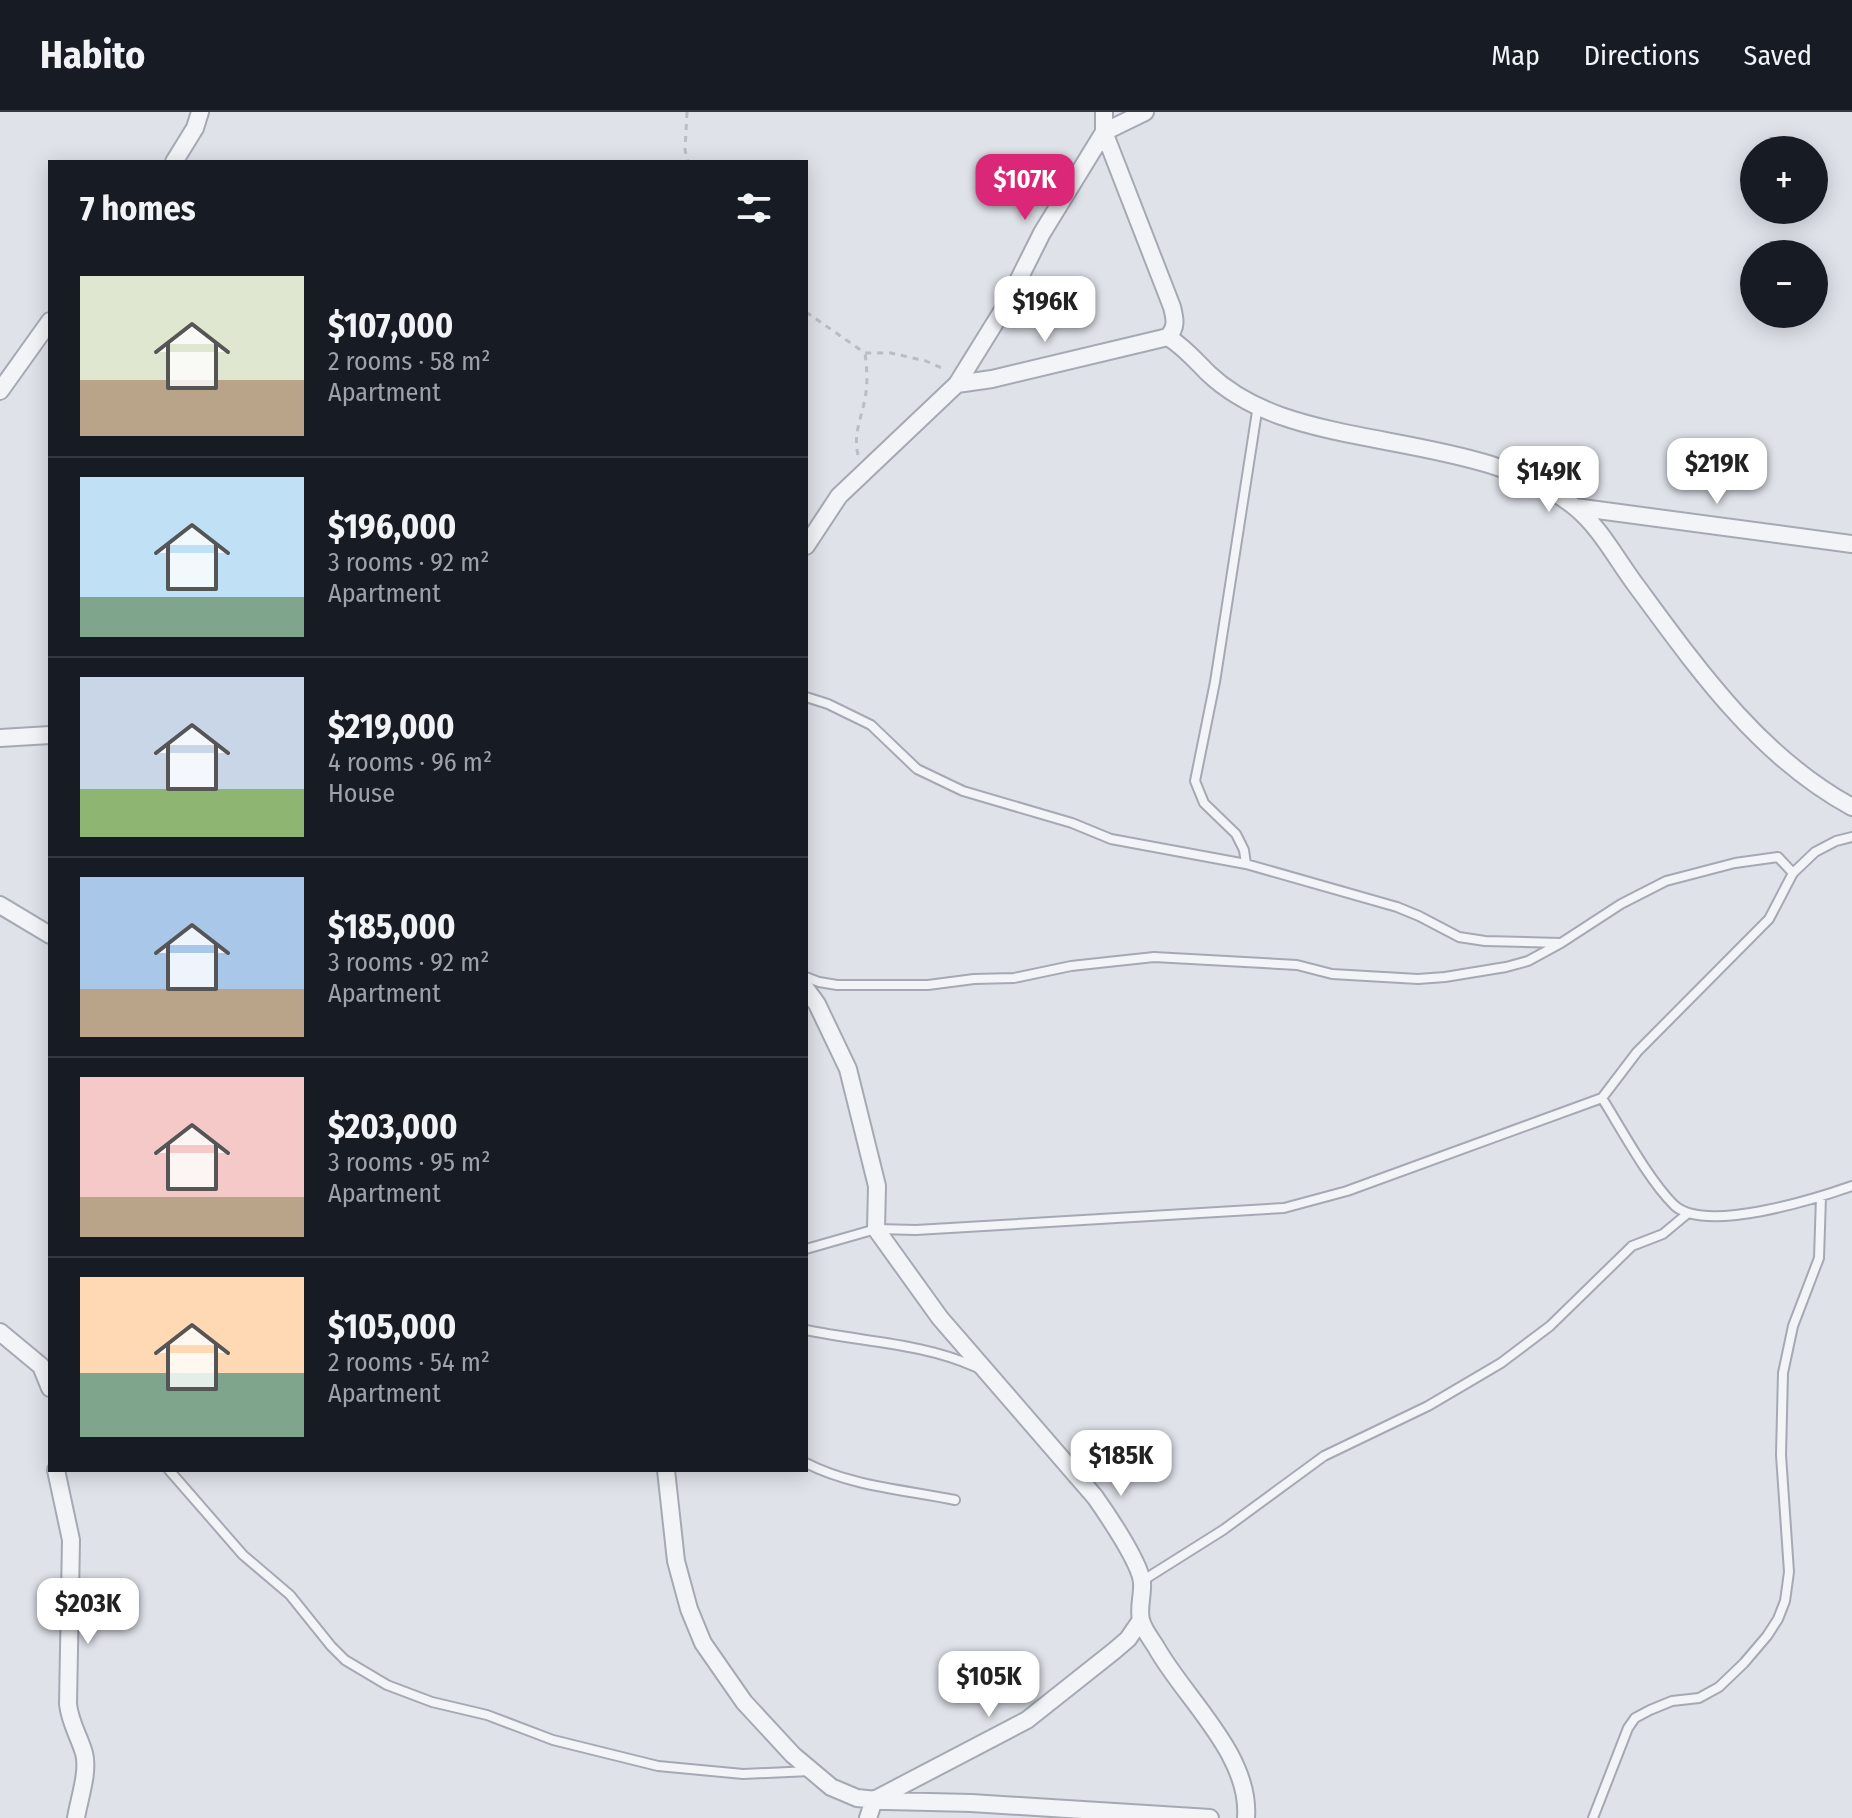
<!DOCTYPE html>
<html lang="en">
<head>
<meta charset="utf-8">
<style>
	:root { --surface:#171b24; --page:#20242c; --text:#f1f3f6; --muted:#9ea1a6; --line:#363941; --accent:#db2777 }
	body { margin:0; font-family:"Fira Sans Condensed",sans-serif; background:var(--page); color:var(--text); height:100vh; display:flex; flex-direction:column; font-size:30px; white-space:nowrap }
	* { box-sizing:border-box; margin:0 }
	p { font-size:26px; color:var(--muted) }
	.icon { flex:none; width:44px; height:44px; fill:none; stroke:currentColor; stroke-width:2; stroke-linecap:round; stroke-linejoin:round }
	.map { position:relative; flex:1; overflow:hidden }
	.drawer { position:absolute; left:48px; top:48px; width:760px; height:1312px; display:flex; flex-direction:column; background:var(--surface); border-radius:0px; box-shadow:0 4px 20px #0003 }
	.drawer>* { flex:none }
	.fabs { position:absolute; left:1740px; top:24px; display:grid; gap:16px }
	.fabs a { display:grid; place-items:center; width:88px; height:88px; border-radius:50%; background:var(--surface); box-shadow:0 4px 20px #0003; font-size:40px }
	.price { position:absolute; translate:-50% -68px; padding:0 18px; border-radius:16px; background:#fff; color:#222; font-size:26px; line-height:52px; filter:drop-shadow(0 2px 4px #0008) }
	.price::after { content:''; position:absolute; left:50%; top:48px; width:24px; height:18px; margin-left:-12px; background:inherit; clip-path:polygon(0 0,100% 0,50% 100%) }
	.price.active { background:var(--accent); color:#fff }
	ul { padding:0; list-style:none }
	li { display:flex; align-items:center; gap:24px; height:200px; padding:0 32px }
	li+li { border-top:2px solid var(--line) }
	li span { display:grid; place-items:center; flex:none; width:224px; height:160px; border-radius:0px; color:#555 }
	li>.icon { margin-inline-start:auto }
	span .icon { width:96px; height:96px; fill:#fffc; stroke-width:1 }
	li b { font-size:34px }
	h2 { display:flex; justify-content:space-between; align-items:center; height:96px; padding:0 32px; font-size:34px }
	header { display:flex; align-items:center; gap:48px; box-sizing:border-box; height:112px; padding:0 40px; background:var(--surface); border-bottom:2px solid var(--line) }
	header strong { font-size:38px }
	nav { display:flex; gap:44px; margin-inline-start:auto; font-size:28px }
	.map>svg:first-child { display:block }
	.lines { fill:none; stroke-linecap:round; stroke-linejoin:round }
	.lane-casing { stroke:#a4a9b4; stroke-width:12 }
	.street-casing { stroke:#a4a9b4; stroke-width:20 }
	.path { stroke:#b9bdc4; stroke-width:3; stroke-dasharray:6 6; stroke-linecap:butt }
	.lane { stroke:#f2f4f7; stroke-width:8 }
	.street { stroke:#f2f4f7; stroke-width:16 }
</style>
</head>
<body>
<header>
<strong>Habito</strong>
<nav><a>Map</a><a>Directions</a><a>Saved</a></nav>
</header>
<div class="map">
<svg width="1852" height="1706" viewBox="0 0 1852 1706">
	<rect width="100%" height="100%" fill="#dfe2e9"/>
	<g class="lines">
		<g class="lane-casing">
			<path id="lane" d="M 806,585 L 828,592 L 871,613 L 917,657 L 963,679 L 1072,711 L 1111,727 L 1246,752 L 1397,795 L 1419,804 L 1459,825 L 1485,829 L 1560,831
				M 1246,752 L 1244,738 L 1236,722 L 1204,691 L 1195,669 L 1215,570 L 1258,293
				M 806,865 L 819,870 L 837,873 L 928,873 L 974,867 L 1014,866 L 1071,854 L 1154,845 L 1297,853 L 1332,862 L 1418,867 L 1445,865 L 1506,855 L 1528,849 L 1561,831 L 1621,792 L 1666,769 L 1735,751 L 1778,745 L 1793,761
				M 1602,986 C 1622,1018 1648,1067 1674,1093 C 1705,1122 1815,1087 1852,1074
				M 806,1137 L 876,1117 L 916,1118 L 1284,1096 L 1347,1079 L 1602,986 L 1637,940 L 1769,807 L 1793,761 L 1815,740 L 1836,729 L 1852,725
				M 806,1218 C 864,1230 922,1231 976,1255
				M 806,1351 C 850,1374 906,1378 955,1388
				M 169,1358 L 243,1443 L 290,1483 L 331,1534 L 345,1548 L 387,1573 L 432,1590 L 487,1603 L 553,1628 L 658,1654 L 743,1662 L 810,1659
				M 1142,1469 L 1223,1418 L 1324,1344 L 1428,1294 L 1501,1251 L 1550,1214 L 1632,1134 L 1663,1122 L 1687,1102
				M 1593,1706 L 1628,1616 L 1635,1606 L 1650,1598 L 1672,1589 L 1699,1586 L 1719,1575 L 1744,1551 L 1767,1524 L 1778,1507 L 1785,1489 L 1789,1460 L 1781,1343 L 1783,1261 L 1793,1214 L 1819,1146 L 1821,1085"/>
		</g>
		<g class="street-casing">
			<path id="street" d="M 174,50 L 195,16 L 200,0
				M 1168,225 C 1184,235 1195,248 1208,261 C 1228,280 1256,295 1281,304 C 1372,336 1498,333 1575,395 C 1601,416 1618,450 1638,476 C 1699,559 1760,645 1852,695
				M 957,272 L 1006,193 L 1042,121 L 1104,20 L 1145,0
				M 0,279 L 50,209
				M 1575,395 L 1852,432
				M 806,434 L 839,384 L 957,272 L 992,267 L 1168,225 C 1177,215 1175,207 1172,195 L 1104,20 L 1104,0
				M 0,626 L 50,623
				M 0,793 L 50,823
				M 806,877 L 817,892 L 848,957 L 877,1074 L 876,1117 L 940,1206 L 1095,1385 C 1107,1402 1141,1452 1142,1471 C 1143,1483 1138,1496 1141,1508 C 1143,1517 1151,1527 1156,1535 C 1185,1587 1251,1643 1246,1706
				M 0,1220 L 41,1254 L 50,1276
				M 56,1358 L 71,1428 L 68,1592 C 70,1611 79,1624 84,1641 C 89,1660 79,1687 76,1706
				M 666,1358 L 676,1449 L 689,1497 L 703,1531 L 744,1590 L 793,1643 L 831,1675 L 857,1686 L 887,1689 L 971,1691 L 1210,1706
				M 868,1706 L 874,1688 L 1027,1608 L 1114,1539 L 1128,1527 L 1141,1508"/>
		</g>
		<path class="path" d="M 687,0 L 685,38 L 688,50
			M 806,200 L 865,241 L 891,241 L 926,249 L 946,258
			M 858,343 C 853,323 861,307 865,287 C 868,271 867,257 865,241"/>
		<use href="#lane" class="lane"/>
		<use href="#street" class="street"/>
	</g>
</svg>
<div class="fabs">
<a>+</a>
<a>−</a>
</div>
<b class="price active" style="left:1025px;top:110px">$107K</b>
<b class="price" style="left:1045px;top:232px">$196K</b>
<b class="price" style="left:1717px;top:394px">$219K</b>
<b class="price" style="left:1549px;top:402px">$149K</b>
<b class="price" style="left:1121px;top:1386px">$185K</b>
<b class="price" style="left:88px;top:1534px">$203K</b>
<b class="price" style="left:989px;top:1607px">$105K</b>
<section class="drawer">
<h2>7 homes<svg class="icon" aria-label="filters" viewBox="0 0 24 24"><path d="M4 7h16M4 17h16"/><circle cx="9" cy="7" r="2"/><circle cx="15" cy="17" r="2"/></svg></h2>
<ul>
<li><span style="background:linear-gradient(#dfe7d0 65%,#b9a48a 0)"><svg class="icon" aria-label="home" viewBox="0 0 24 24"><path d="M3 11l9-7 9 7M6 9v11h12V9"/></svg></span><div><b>$107,000</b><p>2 rooms · 58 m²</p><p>Apartment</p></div></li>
<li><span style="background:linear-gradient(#bfe0f5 75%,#7fa58c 0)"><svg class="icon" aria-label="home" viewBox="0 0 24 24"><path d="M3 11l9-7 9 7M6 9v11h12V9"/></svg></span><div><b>$196,000</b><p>3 rooms · 92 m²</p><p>Apartment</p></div></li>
<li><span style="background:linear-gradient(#c9d6e8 70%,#8fb573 0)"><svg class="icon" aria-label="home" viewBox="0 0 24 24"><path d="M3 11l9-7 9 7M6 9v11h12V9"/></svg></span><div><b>$219,000</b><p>4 rooms · 96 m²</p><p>House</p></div></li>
<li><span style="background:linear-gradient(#a9c7e8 70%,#b9a48a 0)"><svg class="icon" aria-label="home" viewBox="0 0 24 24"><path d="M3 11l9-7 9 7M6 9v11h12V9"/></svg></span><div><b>$185,000</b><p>3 rooms · 92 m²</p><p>Apartment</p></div></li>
<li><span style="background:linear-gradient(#f6c9c9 75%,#b9a48a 0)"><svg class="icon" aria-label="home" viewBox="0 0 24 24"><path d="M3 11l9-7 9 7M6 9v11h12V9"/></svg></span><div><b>$203,000</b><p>3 rooms · 95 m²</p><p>Apartment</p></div></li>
<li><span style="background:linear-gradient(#ffd9b3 60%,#7fa58c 0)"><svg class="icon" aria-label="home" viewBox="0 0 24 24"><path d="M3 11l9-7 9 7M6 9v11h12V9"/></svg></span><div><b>$105,000</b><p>2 rooms · 54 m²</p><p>Apartment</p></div></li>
</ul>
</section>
</div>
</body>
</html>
